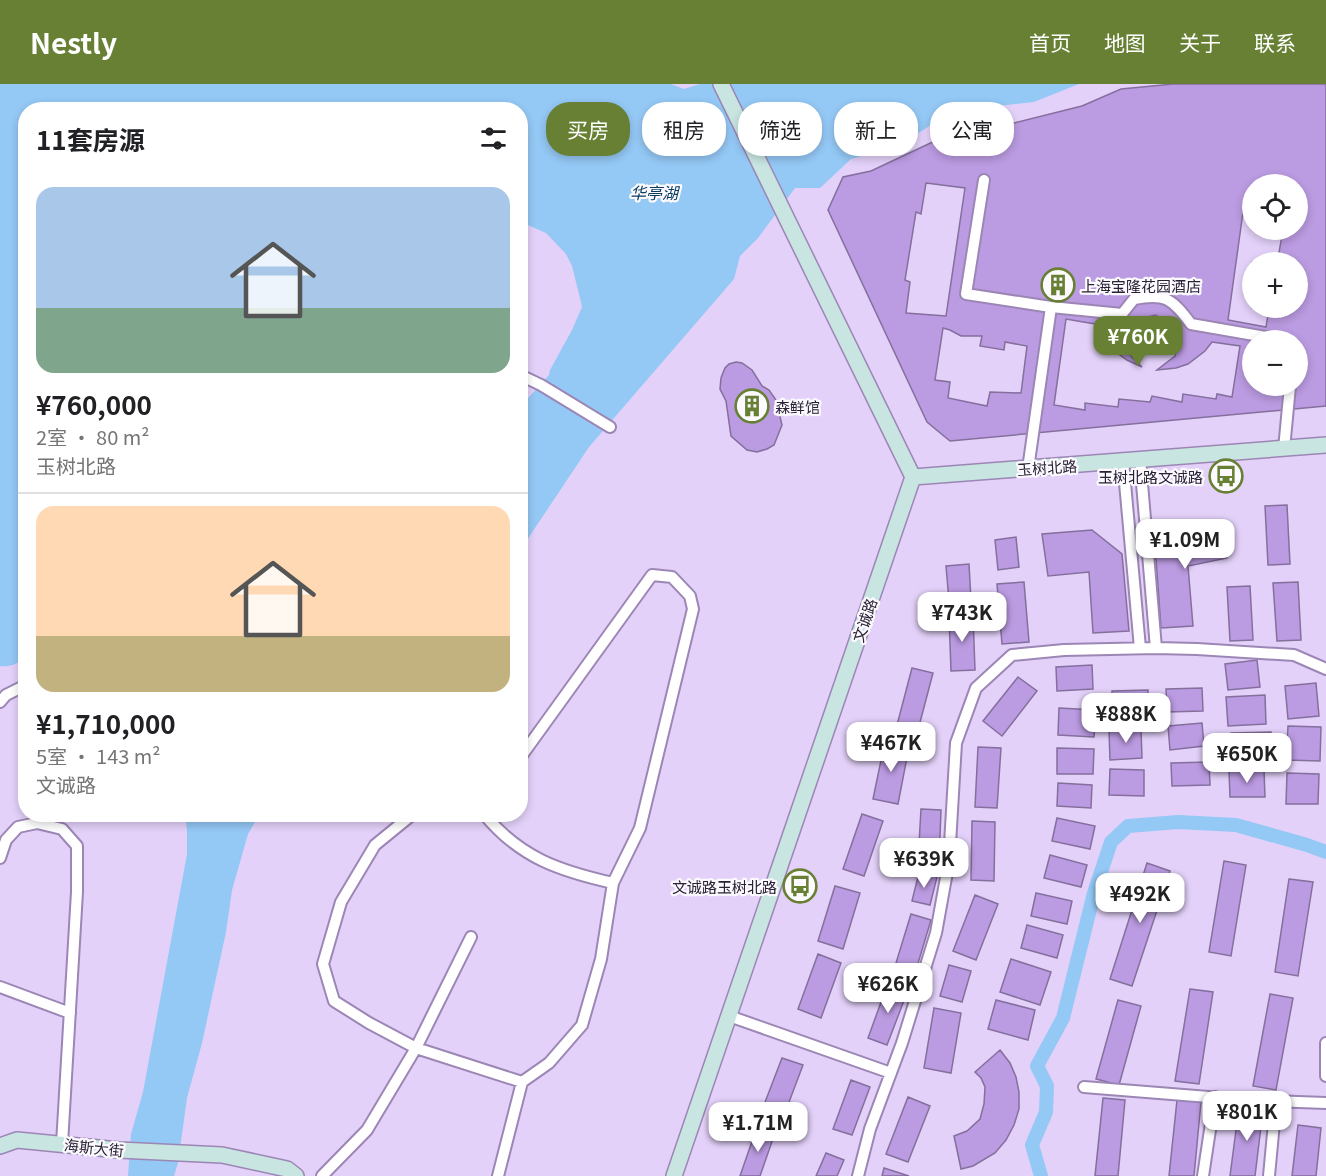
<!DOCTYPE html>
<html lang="zh">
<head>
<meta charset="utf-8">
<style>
	:root { --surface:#fff; --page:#f2f2f2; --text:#202124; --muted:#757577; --line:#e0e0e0; --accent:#678034 }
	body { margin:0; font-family:Georgia,"Noto Sans SC",serif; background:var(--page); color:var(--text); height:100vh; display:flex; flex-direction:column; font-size:22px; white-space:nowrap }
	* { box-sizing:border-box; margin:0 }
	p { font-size:20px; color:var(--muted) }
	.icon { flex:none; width:33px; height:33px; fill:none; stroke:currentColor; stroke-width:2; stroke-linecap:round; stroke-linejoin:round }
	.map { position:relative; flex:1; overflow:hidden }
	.details { position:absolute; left:18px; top:18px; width:510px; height:720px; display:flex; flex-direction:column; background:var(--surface); border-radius:24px; box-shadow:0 3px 9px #0003 }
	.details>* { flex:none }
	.guide { position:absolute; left:546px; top:18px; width:570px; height:54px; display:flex; gap:12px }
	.buttons { position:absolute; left:1242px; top:90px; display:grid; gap:12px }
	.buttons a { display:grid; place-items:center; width:66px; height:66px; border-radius:50%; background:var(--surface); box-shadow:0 3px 9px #0003; font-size:30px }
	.price { position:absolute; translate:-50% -51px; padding:0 14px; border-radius:12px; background:#fff; color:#222; font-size:20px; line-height:39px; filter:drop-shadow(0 2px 3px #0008) }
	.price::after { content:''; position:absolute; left:50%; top:36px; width:18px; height:14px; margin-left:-9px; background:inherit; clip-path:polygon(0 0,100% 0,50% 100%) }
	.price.active { background:var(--accent); color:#fff }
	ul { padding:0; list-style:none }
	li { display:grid; align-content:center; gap:12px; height:318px; padding:0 18px }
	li+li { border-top:2px solid var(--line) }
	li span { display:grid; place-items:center; height:186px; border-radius:18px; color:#555 }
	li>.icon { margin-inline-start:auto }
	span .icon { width:108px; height:108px; fill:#fffc; stroke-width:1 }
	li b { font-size:26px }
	h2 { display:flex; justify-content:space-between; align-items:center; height:72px; padding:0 18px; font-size:26px }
	.tag { padding:0 21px; border-radius:24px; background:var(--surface); box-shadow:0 3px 9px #0003; font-size:21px; line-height:54px }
	.tag.active { background:var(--accent); color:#fff }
	header { display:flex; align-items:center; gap:36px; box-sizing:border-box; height:84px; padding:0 30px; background:var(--accent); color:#fff }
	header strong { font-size:28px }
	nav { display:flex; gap:33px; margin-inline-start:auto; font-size:21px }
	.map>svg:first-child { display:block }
	.water { fill:#94c8f5 }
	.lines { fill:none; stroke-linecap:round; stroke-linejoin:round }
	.canal { stroke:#94c8f5; stroke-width:14 }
	.building { fill:#bb9be1; stroke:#846f9d; stroke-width:1.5; fill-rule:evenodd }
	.street-casing { stroke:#9c86b5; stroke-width:14 }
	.secondary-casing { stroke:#9c86b5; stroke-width:18 }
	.street { stroke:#fff; stroke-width:10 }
	.secondary { stroke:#c8e5e2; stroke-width:15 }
	.labels { text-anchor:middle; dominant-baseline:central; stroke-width:4.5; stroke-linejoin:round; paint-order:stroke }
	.poi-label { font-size:15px; fill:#292134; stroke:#fcfaff; text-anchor:start }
	.street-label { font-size:15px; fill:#292134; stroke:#fcfaff }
	.water-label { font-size:16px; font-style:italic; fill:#093d61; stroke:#fcfaff }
</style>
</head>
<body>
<header>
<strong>Nestly</strong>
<nav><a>首页</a><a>地图</a><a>关于</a><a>联系</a></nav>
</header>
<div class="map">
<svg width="1326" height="1092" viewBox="0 0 1326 1092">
	<rect width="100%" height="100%" fill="#e3d1f9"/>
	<path class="water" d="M 0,0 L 671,0 L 684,5 L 700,0 L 1079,0 L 1034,18 L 953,27 L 898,62 L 851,75 L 820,104 L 795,104 L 758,154 L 740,172 L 734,195 L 589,363 L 521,465 L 521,322 L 549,291 L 550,286 L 572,246 L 582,223 L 581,218 L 572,182 L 566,170 L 546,149 L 521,138 L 520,26 L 26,26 L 26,570 C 20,580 11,583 0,582 Z
		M 185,731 L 259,731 L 248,750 L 232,806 L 226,848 L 202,959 L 187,1014 L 178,1079 L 174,1092 L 128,1092 L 131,1050 L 143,1008 L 187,770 L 187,746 Z"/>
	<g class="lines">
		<path class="canal" d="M 1041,1092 L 1032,1061 L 1046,1028 L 1047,1002 L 1037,982 L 1063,934 L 1094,809 L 1111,758 L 1128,742 L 1178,738 L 1236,741 L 1307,761 L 1326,768"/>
	</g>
	<path class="building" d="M 1173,0 L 1326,0 L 1326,322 L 950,357 L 927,338 L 828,126 L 843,93 L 871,87 L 956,47 L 1010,40 L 1082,22 L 1121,5 ZM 1252,100 L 1298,100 L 1298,146 L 1252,146 ZM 1252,178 L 1298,178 L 1298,224 L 1252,224 ZM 1252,256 L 1298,256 L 1298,302 L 1252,302 Z
		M 926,99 L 965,104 L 946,232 L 906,229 L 910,198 L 905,196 L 916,128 L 921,130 Z
		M 1244,121 L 1252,122 L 1252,146 L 1283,146 L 1278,174 L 1286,176 L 1285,178 L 1252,178 L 1252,224 L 1269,224 L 1266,243 L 1228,236 Z
		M 1155,231 L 1171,238 L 1177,245 L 1178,251 L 1175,272 L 1157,286 L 1176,284 L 1188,280 L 1205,267 L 1212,258 L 1240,262 L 1232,313 L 1217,310 L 1216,315 L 1183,310 L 1182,318 L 1152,312 L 1150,318 L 1119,315 L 1118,323 L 1085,319 L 1085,326 L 1054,321 L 1066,235 L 1095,240 L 1098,249 L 1117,269 L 1127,276 L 1142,283 L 1132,273 L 1128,263 L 1127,251 L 1131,242 L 1137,236 Z
		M 943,244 L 950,246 L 961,252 L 982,252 L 980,262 L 1004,266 L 1005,258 L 1027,262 L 1021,309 L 990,308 L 987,322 L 948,314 L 950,298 L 935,296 Z
		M 736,278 L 742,279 L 752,286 L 762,302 L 769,306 L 776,316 L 782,341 L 774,361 L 767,365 L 757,368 L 747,366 L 731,352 L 726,317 L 720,305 L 721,294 L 725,284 L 729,280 Z
		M 1287,421 L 1290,480 L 1268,481 L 1265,422 Z
		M 1224,440 L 1227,474 L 1188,482 L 1193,542 L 1161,544 L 1156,474 L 1180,443 Z
		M 1092,446 L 1122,470 L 1129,547 L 1093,549 L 1089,488 L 1048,492 L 1042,450 Z
		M 1016,453 L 1019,483 L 998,486 L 995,456 Z
		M 969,480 L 971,516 L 949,517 L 946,482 Z
		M 1024,498 L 1029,558 L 1002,560 L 997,500 Z
		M 1298,498 L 1301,556 L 1277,557 L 1273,499 Z
		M 1250,502 L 1253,556 L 1230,557 L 1227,503 Z
		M 973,531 L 975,586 L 951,587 L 949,532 Z
		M 1257,576 L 1260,603 L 1228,606 L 1225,580 Z
		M 1092,581 L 1093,605 L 1057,607 L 1056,583 Z
		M 912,584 L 933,589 L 918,646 L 897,641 Z
		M 1018,593 L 1037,607 L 1002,652 L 983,637 Z
		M 1316,599 L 1319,632 L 1288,635 L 1285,602 Z
		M 1202,604 L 1203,627 L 1167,628 L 1166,605 Z
		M 1148,606 L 1148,636 L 1112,636 L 1112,607 Z
		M 1265,611 L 1266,640 L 1228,642 L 1226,613 Z
		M 1059,624 L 1096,626 L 1094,653 L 1058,651 Z
		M 1202,639 L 1204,662 L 1170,666 L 1168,642 Z
		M 1288,642 L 1321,643 L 1320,677 L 1286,676 Z
		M 1141,645 L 1142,674 L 1110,676 L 1109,647 Z
		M 1271,648 L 1272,680 L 1231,681 L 1231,649 Z
		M 885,657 L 909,663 L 898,720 L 873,715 Z
		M 978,663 L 1001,664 L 997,724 L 975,723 Z
		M 1057,664 L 1094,665 L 1093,690 L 1057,690 Z
		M 1209,678 L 1210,701 L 1172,702 L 1171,679 Z
		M 1110,685 L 1144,686 L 1144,712 L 1109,711 Z
		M 1264,686 L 1265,713 L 1230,713 L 1229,687 Z
		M 1287,689 L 1319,690 L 1318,720 L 1286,720 Z
		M 1058,699 L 1092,701 L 1091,724 L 1057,722 Z
		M 921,725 L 941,726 L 939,778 L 918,777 Z
		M 862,730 L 883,737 L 864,792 L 843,785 Z
		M 1057,734 L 1095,742 L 1090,765 L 1052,757 Z
		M 972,737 L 995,738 L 994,797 L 971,796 Z
		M 1050,771 L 1087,781 L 1081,803 L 1044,794 Z
		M 1224,777 L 1246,781 L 1231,872 L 1209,868 Z
		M 1147,779 L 1170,787 L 1132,902 L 1110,895 Z
		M 919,789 L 937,793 L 930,821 L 912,817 Z
		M 1289,795 L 1313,798 L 1298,892 L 1275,888 Z
		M 835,802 L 860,809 L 843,865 L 818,857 Z
		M 1036,809 L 1072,817 L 1067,840 L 1031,832 Z
		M 975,811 L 998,820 L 976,876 L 953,867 Z
		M 911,830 L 931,836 L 916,886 L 896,879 Z
		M 1027,841 L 1063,851 L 1057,874 L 1021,864 Z
		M 818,870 L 841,879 L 821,934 L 798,925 Z
		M 1011,875 L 1051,888 L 1040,921 L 1000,908 Z
		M 949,881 L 971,887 L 962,918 L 940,912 Z
		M 888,899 L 908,906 L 887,961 L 868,954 Z
		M 1190,905 L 1213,908 L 1199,1000 L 1175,997 Z
		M 1270,910 L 1293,914 L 1276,1006 L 1253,1002 Z
		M 996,916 L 1035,926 L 1028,956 L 988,945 Z
		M 1118,916 L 1141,922 L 1119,1001 L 1096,995 Z
		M 934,924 L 961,929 L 951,989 L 924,984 Z
		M 1000,966 L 1010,979 L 1016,993 L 1019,1008 L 1019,1025 L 1014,1041 L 1006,1056 L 995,1069 L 973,1082 L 961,1085 L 954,1052 L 967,1047 L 980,1035 L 984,1020 L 985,1003 L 981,994 L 975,988 Z
		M 782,974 L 803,981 L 783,1034 L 762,1026 Z
		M 851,996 L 870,1003 L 852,1051 L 833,1045 Z
		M 908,1013 L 930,1022 L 908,1078 L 886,1070 Z
		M 1103,1014 L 1125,1016 L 1118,1092 L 1095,1092 Z
		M 1177,1016 L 1201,1018 L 1194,1092 L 1169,1092 Z
		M 1239,1023 L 1263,1026 L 1255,1092 L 1230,1092 Z
		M 1298,1041 L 1321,1044 L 1316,1092 L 1292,1092 Z
		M 757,1043 L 775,1049 L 760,1092 L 740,1092 Z
		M 826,1069 L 844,1076 L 837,1092 L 816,1092 Z
		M 884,1084 L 909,1092 L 882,1092 Z"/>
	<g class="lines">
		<g class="street-casing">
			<path id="street" d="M 984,96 L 966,210 L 1051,223 L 1122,230 L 1134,215 C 1166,209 1172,215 1191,240 L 1283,256
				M 520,291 L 541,301 L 610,343
				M 1284,365 L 1290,302
				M 1140,376 L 1156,564 L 1197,565 L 1294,571 L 1326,585
				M 1123,377 L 1140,564
				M 1028,385 L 1051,223
				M 0,618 L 6,611 L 20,604
				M 413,730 L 375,761 L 341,818 L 323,880 L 334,917 L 369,939 L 416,964 L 522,998 L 549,979 L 582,941 L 601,875 L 613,799 L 640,744 L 693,525 L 690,512 L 672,493 L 652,491 L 520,674
				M 484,730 C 520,774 560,787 613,799
				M 0,774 L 6,756 L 18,743 L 37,739 L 62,745 L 77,762 L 77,808 L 62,1060
				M 0,903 L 70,929
				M 729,932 L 891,989
				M 1326,959 L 1326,992
				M 1084,1003 L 1246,1016 L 1326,1019
				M 322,1092 L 367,1046 L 416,964 L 471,853
				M 498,1092 L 522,998
				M 858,1092 L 870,1045 L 902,959 L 936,849 L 949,777 L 956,659 L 976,604 L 1012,571 L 1064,566 L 1156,564
				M 1203,1092 L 1215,1013
				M 1269,1092 L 1276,1017"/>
		</g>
		<g class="secondary-casing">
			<path id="secondary" d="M 913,393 L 1326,361
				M 0,1062 L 17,1056 L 119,1066 L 222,1071 L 287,1085 L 296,1092
				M 674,1092 L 913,393 L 721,0"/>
		</g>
		<use href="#street" class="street"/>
		<use href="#secondary" class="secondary"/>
	</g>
	<defs>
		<g id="building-ring" transform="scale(1.725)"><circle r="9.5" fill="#fcfaff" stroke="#678034" stroke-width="1.5"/><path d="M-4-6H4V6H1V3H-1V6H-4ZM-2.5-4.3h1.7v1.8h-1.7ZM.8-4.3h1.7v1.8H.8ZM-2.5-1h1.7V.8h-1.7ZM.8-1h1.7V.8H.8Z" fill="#678034"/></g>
		<g id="bus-ring" transform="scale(1.725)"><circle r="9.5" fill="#fcfaff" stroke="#678034" stroke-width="1.5"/><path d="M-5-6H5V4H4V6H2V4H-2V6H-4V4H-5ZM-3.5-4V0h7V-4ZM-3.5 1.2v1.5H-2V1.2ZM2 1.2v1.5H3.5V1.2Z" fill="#678034"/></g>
	</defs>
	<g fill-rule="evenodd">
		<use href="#building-ring" x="1058" y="201"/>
		<use href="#building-ring" x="752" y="322"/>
		<use href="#bus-ring" x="1226" y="392"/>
		<use href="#bus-ring" x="800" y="802"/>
	</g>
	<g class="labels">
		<g class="poi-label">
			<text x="1081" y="201">上海宝隆花园酒店</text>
			<text x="775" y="322">森鲜馆</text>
			<text x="1203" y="392" text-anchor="end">玉树北路文诚路</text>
			<text x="777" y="802" text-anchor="end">文诚路玉树北路</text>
		</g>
		<g class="street-label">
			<text transform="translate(1047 383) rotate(-4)">玉树北路</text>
			<text transform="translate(864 536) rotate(-71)">文诚路</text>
			<text transform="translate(94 1063) rotate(6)">海斯大街</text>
		</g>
		<g class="water-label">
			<text x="654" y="108">华亭湖</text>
		</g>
	</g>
</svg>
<div class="buttons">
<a><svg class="icon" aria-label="locate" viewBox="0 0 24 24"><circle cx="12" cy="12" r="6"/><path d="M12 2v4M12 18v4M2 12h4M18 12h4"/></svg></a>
<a>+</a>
<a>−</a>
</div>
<b class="price active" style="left:1138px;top:283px">¥760K</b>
<b class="price" style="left:1185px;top:486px">¥1.09M</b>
<b class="price" style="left:962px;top:559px">¥743K</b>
<b class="price" style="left:1126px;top:660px">¥888K</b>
<b class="price" style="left:891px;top:689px">¥467K</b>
<b class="price" style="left:1247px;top:700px">¥650K</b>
<b class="price" style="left:924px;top:805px">¥639K</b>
<b class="price" style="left:1140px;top:840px">¥492K</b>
<b class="price" style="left:888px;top:930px">¥626K</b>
<b class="price" style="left:1247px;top:1058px">¥801K</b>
<b class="price" style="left:758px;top:1069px">¥1.71M</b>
<div class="guide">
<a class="tag active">买房</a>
<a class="tag">租房</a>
<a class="tag">筛选</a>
<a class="tag">新上</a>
<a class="tag">公寓</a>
</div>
<section class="details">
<h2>11套房源<svg class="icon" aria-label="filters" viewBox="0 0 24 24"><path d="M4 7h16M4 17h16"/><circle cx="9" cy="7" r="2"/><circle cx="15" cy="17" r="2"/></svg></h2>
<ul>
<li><span style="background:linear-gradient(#a9c7e8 65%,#7fa58c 0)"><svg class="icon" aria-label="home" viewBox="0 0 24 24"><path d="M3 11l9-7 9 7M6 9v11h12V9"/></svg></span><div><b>¥760,000</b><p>2室 · 80 m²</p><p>玉树北路</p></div></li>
<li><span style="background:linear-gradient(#ffd9b3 70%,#c2b280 0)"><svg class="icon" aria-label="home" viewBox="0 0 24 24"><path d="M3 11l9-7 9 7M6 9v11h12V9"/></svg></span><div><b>¥1,710,000</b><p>5室 · 143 m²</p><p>文诚路</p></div></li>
</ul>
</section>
</div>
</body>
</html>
